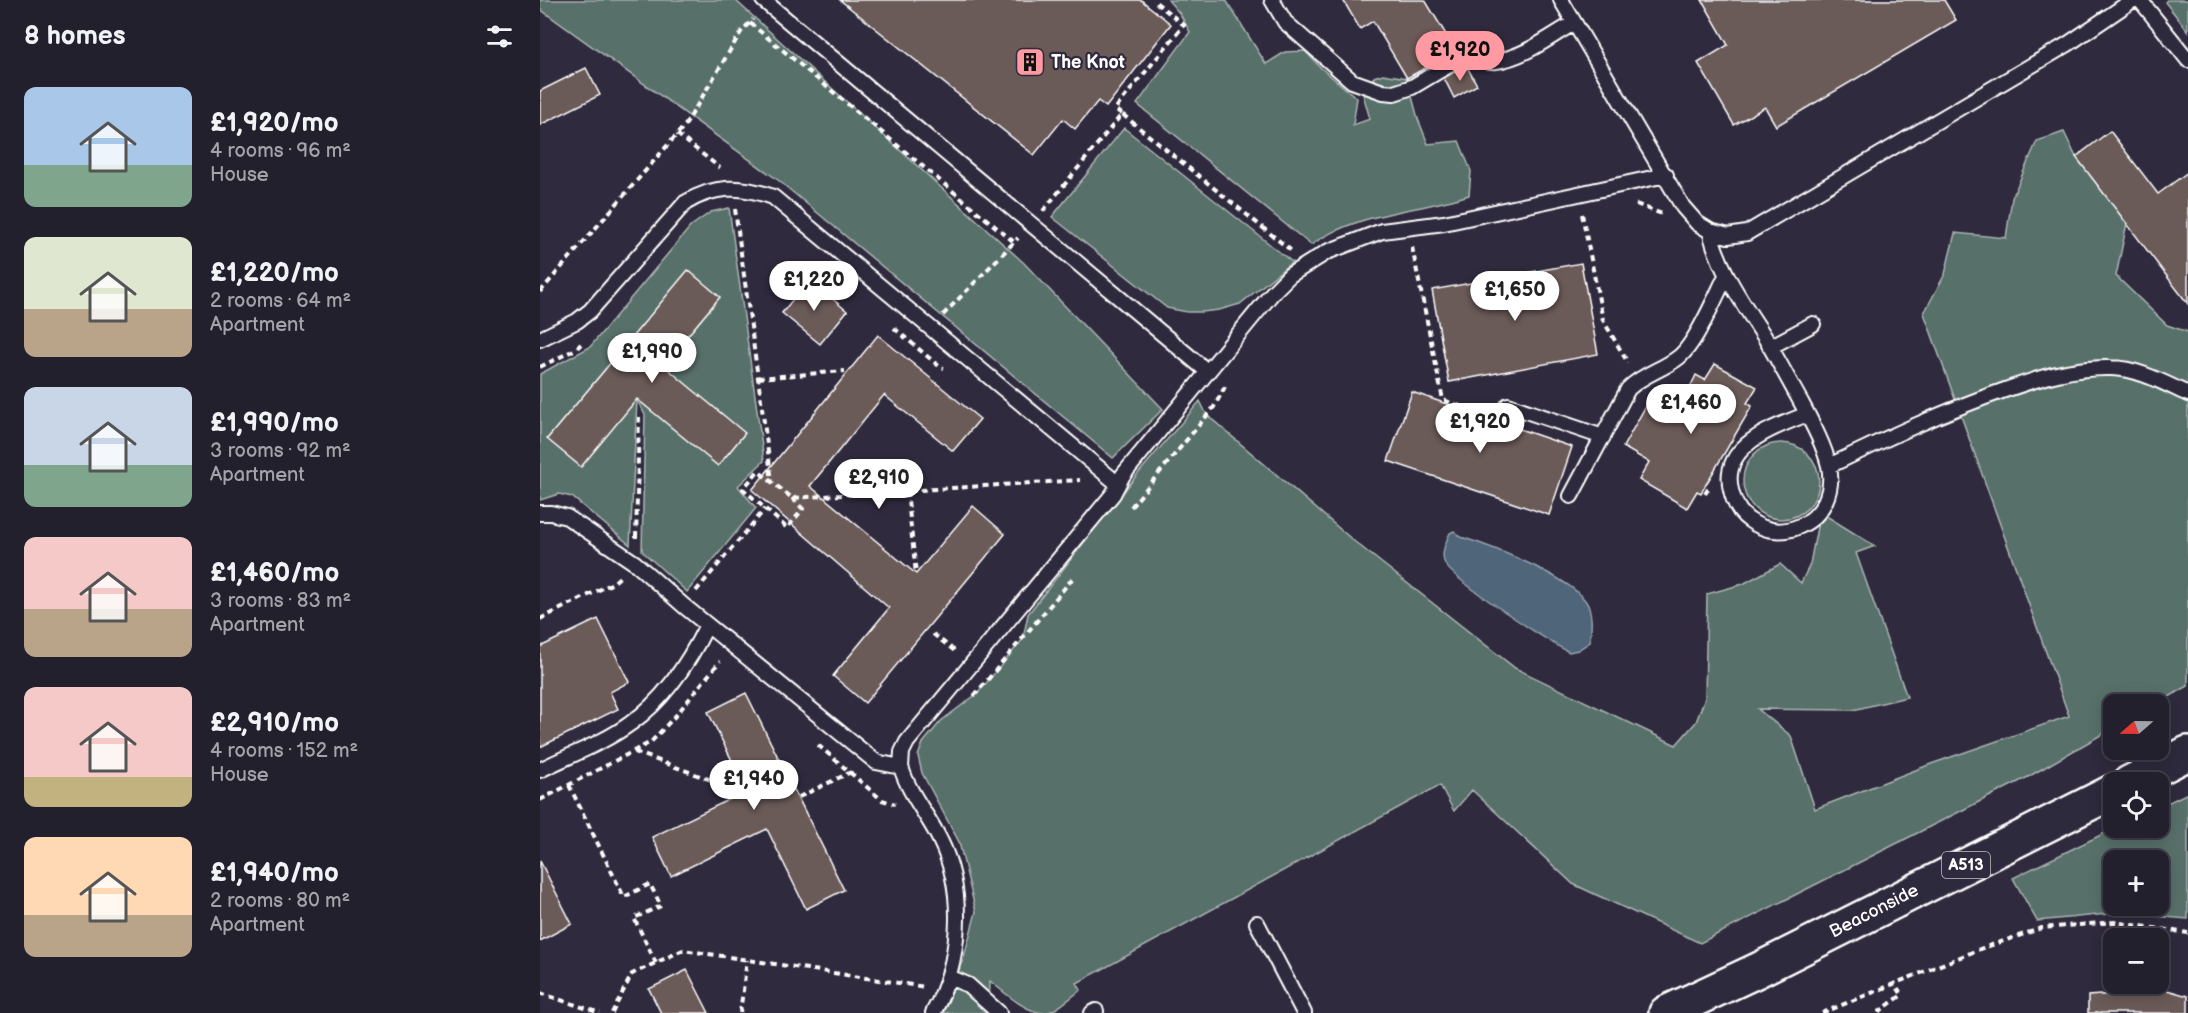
<!DOCTYPE html>
<html lang="en">
<head>
<meta charset="utf-8">
<style>
	:root { --surface:#23202e; --page:#2f2d3a; --text:#f1f3f6; --muted:#a3a3aa; --line:#403e4a; --accent:#ff9aa2 }
	body { margin:0; font-family:"Balsamiq Sans",sans-serif; background:var(--page); color:var(--text); height:100vh; display:flex; flex-direction:column; font-size:22px; white-space:nowrap }
	* { box-sizing:border-box; margin:0 }
	p { font-size:20px; color:var(--muted) }
	.icon { flex:none; width:33px; height:33px; fill:none; stroke:currentColor; stroke-width:2; stroke-linecap:round; stroke-linejoin:round }
	.map { position:relative; flex:1; overflow:hidden }
	.side { display:flex; flex-direction:column; background:var(--surface); width:540px }
	.side>* { flex:none }
	.needle { width:39px; rotate:250deg }
	.fabs { position:absolute; left:1563px; top:694px; display:grid; gap:12px }
	.fabs a { display:grid; place-items:center; width:66px; height:66px; border-radius:12px; background:var(--surface); box-shadow:0 3px 15px #0003,0 0 0 2px var(--line); font-size:30px }
	.price { position:absolute; translate:-50% -51px; padding:0 14px; border-radius:21px; background:#fff; color:#222; font-size:20px; line-height:39px; filter:drop-shadow(0 2px 3px #0008) }
	.price::after { content:''; position:absolute; left:50%; top:36px; width:18px; height:14px; margin-left:-9px; background:inherit; clip-path:polygon(0 0,100% 0,50% 100%) }
	.price.selected { background:var(--accent); color:#111 }
	ul { padding:0; list-style:none }
	li { display:flex; align-items:center; gap:18px; height:150px; padding:0 24px }
	li span { display:grid; place-items:center; flex:none; width:168px; height:120px; border-radius:12px; color:#555 }
	li>.icon { margin-inline-start:auto }
	span .icon { width:72px; height:72px; fill:#fffc; stroke-width:1 }
	li b { font-size:26px }
	h2 { display:flex; justify-content:space-between; align-items:center; height:72px; padding:0 24px; font-size:26px }
	main { display:flex; flex:1; min-height:0 }
	.map>svg:first-child { display:block }
	.green { fill:#596f6a; stroke:#acb7b4; stroke-width:1.5; fill-rule:evenodd }
	.water { fill:#4f657a; stroke:#95a3af; stroke-width:1.5 }
	.building { fill:#6a5a58; stroke:#fff; stroke-width:1.5 }
	.lines { fill:none; stroke-linecap:round; stroke-linejoin:round }
	.service-casing { stroke:#fff; stroke-width:18 }
	.trunk-casing { stroke:#fff; stroke-width:38 }
	.path { stroke:#fff; stroke-width:4; stroke-dasharray:6 4.5; stroke-linecap:butt }
	.service { stroke:#2f2a3d; stroke-width:14 }
	.trunk { stroke:#2f2a3d; stroke-width:33 }
	.labels { text-anchor:middle; dominant-baseline:central; stroke-width:4.5; stroke-linejoin:round; paint-order:stroke }
	.shield { fill:#2f2a3d; stroke:#c1bfc5; stroke-width:1.5 }
	.shield-label { font-size:16px; font-weight:bold; fill:#fff }
	.poi-label { font-size:18px; font-weight:bold; fill:#fff; stroke:#2f2a3d; text-anchor:start }
	.street-label { font-size:18px; fill:#fff; stroke:#2f2a3d }
</style>
</head>
<body>
<main>
<section class="side">
<h2>8 homes<svg class="icon" aria-label="filters" viewBox="0 0 24 24"><path d="M4 7h16M4 17h16"/><circle cx="9" cy="7" r="2"/><circle cx="15" cy="17" r="2"/></svg></h2>
<ul>
<li><span style="background:linear-gradient(#a9c7e8 65%,#7fa58c 0)"><svg class="icon" aria-label="home" viewBox="0 0 24 24"><path d="M3 11l9-7 9 7M6 9v11h12V9"/></svg></span><div><b>£1,920/mo</b><p>4 rooms · 96 m²</p><p>House</p></div></li>
<li><span style="background:linear-gradient(#dfe7d0 60%,#b9a48a 0)"><svg class="icon" aria-label="home" viewBox="0 0 24 24"><path d="M3 11l9-7 9 7M6 9v11h12V9"/></svg></span><div><b>£1,220/mo</b><p>2 rooms · 64 m²</p><p>Apartment</p></div></li>
<li><span style="background:linear-gradient(#c9d6e8 65%,#7fa58c 0)"><svg class="icon" aria-label="home" viewBox="0 0 24 24"><path d="M3 11l9-7 9 7M6 9v11h12V9"/></svg></span><div><b>£1,990/mo</b><p>3 rooms · 92 m²</p><p>Apartment</p></div></li>
<li><span style="background:linear-gradient(#f6c9c9 60%,#b9a48a 0)"><svg class="icon" aria-label="home" viewBox="0 0 24 24"><path d="M3 11l9-7 9 7M6 9v11h12V9"/></svg></span><div><b>£1,460/mo</b><p>3 rooms · 83 m²</p><p>Apartment</p></div></li>
<li><span style="background:linear-gradient(#f6c9c9 75%,#c2b280 0)"><svg class="icon" aria-label="home" viewBox="0 0 24 24"><path d="M3 11l9-7 9 7M6 9v11h12V9"/></svg></span><div><b>£2,910/mo</b><p>4 rooms · 152 m²</p><p>House</p></div></li>
<li><span style="background:linear-gradient(#ffd9b3 65%,#b9a48a 0)"><svg class="icon" aria-label="home" viewBox="0 0 24 24"><path d="M3 11l9-7 9 7M6 9v11h12V9"/></svg></span><div><b>£1,940/mo</b><p>2 rooms · 80 m²</p><p>Apartment</p></div></li>
</ul>
</section>
<div class="map">
<svg width="1648" height="1013" viewBox="0 0 1648 1013">
	<rect width="100%" height="100%" fill="#2f2a3d"/>
	<filter id="ink" filterUnits="userSpaceOnUse"><feTurbulence type="fractalNoise" baseFrequency=".0167" numOctaves="2"/><feDisplacementMap in="SourceGraphic" scale="12" xChannelSelector="R" yChannelSelector="G"/><feConvolveMatrix kernelMatrix="1 2 1 2 8 2 1 2 1" color-interpolation-filters="sRGB"/></filter>
	<g filter="url(#ink)">
		<path class="green" d="M 0,0 L 195,0 L 484,263 L 623,409 L 573,458 L 238,180 L 0,9 Z
			M 628,0 L 686,0 L 726,64 L 745,52 L 765,51 L 781,68 L 817,98 L 813,125 L 830,119 L 823,94 L 834,77 L 843,74 L 867,78 L 878,119 L 888,144 L 919,141 L 931,171 L 929,195 C 878,212 816,212 771,245 L 597,104 L 650,32 L 640,14 Z
			M 1627,0 L 1648,0 L 1648,31 L 1625,2 Z
			M 584,128 L 752,262 L 700,304 L 679,310 L 662,312 L 647,312 L 627,308 L 512,217 Z
			M 1524,132 L 1536,157 L 1587,223 L 1576,276 L 1627,325 L 1648,332 L 1648,686 L 1615,705 L 1574,705 L 1573,728 L 1488,777 L 1160,943 L 1033,884 L 932,790 L 914,811 L 900,785 L 537,983 L 541,990 C 531,997 517,1011 505,1013 C 486,1013 464,992 450,981 L 449,1013 L 403,1013 L 424,957 L 436,912 L 419,842 L 382,773 L 378,756 L 383,743 L 401,721 L 438,693 L 483,639 L 488,614 L 596,476 L 660,401 L 667,415 L 815,542 L 975,668 L 1136,745 L 1156,722 L 1165,698 L 1167,594 L 1203,584 L 1240,564 L 1261,583 L 1270,564 L 1280,512 L 1335,546 L 1316,553 L 1367,697 L 1313,710 L 1218,709 L 1251,736 L 1275,809 L 1391,764 L 1529,716 L 1384,313 L 1405,274 L 1415,233 L 1466,238 L 1472,198 L 1497,141 Z
			M 189,208 L 224,461 L 198,486 L 216,508 L 147,592 L 102,551 L 105,415 L 97,400 L 90,545 L 32,497 L 19,494 L 0,500 L 0,374 L 50,347 L 151,226 L 171,212 Z
			M1203 481a38 38 0 1 1 76 0a38 38 0 1 1-76 0Z
			M 1648,793 L 1648,919 L 1578,913 L 1497,921 L 1473,878 L 1575,828 L 1618,828 L 1619,807 ZM 1574,861 L 1618,861 L 1618,906 L 1574,906 Z"/>
		<path class="water" d="M 914,531 L 921,537 C 950,546 1035,578 1048,605 C 1053,617 1051,629 1050,642 L 1038,650 L 1029,652 C 1009,642 913,580 905,564 C 900,554 906,542 910,533 Z"/>
		<path class="building" d="M 300,0 L 601,0 L 631,24 L 566,107 L 558,101 L 535,129 L 523,119 L 494,155 Z
			M 803,0 L 885,0 L 916,51 L 867,78 L 833,21 L 820,29 Z
			M 1162,0 L 1404,0 L 1416,20 L 1236,126 L 1225,107 L 1194,125 L 1158,63 L 1188,45 Z
			M 926,65 L 937,85 L 914,98 L 904,78 Z
			M 46,68 L 60,95 L 0,125 L 0,91 Z
			M 1570,131 L 1618,194 L 1648,172 L 1648,304 L 1536,157 Z
			M 1041,263 L 1058,354 L 909,382 L 892,290 Z
			M 148,270 L 180,297 L 123,365 L 205,433 L 178,466 L 97,399 L 41,467 L 7,439 Z
			M 269,279 L 307,311 L 280,344 L 242,313 Z
			M 338,335 L 440,419 L 413,451 L 344,395 L 270,486 L 376,574 L 433,506 L 465,534 L 325,703 L 293,676 L 349,608 L 212,490 Z
			M 1175,364 L 1217,387 L 1207,403 L 1212,406 L 1161,493 L 1157,491 L 1147,508 L 1099,480 L 1109,462 L 1083,447 L 1108,402 L 1136,417 L 1156,375 L 1165,380 Z
			M 872,392 L 1032,447 L 1009,515 L 848,461 Z
			M 58,619 L 89,682 L 70,692 L 78,709 L 0,747 L 0,647 Z
			M 206,693 L 304,890 L 266,909 L 227,829 L 131,876 L 112,837 L 207,791 L 168,712 Z
			M 0,861 L 32,924 L 0,941 Z
			M 147,970 L 169,1013 L 121,1013 L 109,989 Z
			M 1627,990 L 1648,996 L 1648,1013 L 1548,1013 L 1548,996 Z"/>
		<g class="lines">
			<g class="service-casing">
				<path id="service" d="M 223,0 L 668,372
					M 732,0 L 745,22 L 812,81 L 843,92 L 854,93 L 872,87 L 929,53 C 938,57 946,62 956,61 C 983,58 1011,36 1034,23
					M 1021,0 L 1143,207 L 1157,223 L 1170,231 C 1179,270 1203,303 1224,336 C 1237,358 1249,381 1262,404 C 1272,423 1284,445 1289,466 C 1294,491 1283,516 1260,526 C 1242,534 1224,531 1209,520 C 1200,514 1195,504 1192,494 C 1177,445 1234,428 1267,414
					M 1600,0 L 1648,60
					M 1170,231 L 1188,236 L 1207,233 L 1528,44 L 1593,0
					M 0,339 L 37,321 L 50,311 L 145,203 C 174,185 201,185 233,197 L 578,484
					M 1230,347 L 1273,324
					M 968,405 L 1063,437
					M 1289,466 C 1347,438 1404,411 1465,390 C 1499,378 1533,367 1571,368 C 1597,368 1624,383 1648,394
					M 1031,496 L 1088,389 C 1104,373 1123,370 1139,357 C 1156,343 1176,296 1186,276
					M 0,513 L 11,513 L 27,517 L 95,563 L 144,606 L 336,762 L 361,767 C 369,794 388,815 400,840 C 426,892 421,963 393,1013
					M 361,767 L 362,752 L 367,742 L 573,494 L 583,475 L 734,291 L 750,275 L 787,252 L 842,231 L 904,223 L 1126,175
					M 0,770 C 30,755 64,743 91,723 C 124,700 150,660 167,625
					M 717,923 L 764,1013
					M 409,977 L 428,985 L 459,1013
					M 552,1013 L 556,1011"/>
			</g>
			<g class="trunk-casing">
				<path id="trunk" d="M 1589,783 L 1648,753
					M 1126,1013 L 1218,970 L 1574,791"/>
			</g>
			<path class="path" d="M 210,23 L 474,242
				M 582,114 L 575,109 L 644,25 L 613,0
				M 137,134 L 180,168
				M 1096,204 L 1122,214
				M 195,209 L 232,481
				M 503,211 L 582,114 L 753,252
				M 1042,214 L 1063,320 L 1088,363
				M 872,247 L 903,400 L 952,417
				M 0,292 L 146,124 L 201,32 L 213,19
				M 403,315 L 478,238
				M 354,328 L 400,367 L 404,368
				M 0,367 L 36,349 L 41,344
				M 218,378 L 305,371
				M 367,491 L 376,574
				M 1165,494 L 1170,486
				M 252,498 L 263,509 L 247,528 L 203,489 L 218,471 L 252,498 L 540,480
				M 591,507 L 674,407 L 687,383
				M 96,538 L 99,417
				M 156,591 L 225,509
				M 0,619 L 73,583 L 81,576
				M 393,634 L 416,652
				M 434,696 L 533,578
				M 278,745 L 342,800 L 355,804
				M 95,752 L 201,791
				M 29,785 L 84,897 L 110,884 L 121,906 L 94,918 L 116,963
				M 259,797 L 311,772 L 312,767
				M 0,800 L 111,742 L 137,714 L 180,661
				M 0,993 L 60,1013
				M 72,1013 L 92,974 L 143,950 L 385,987
				M 200,1013 L 207,960
				M 1282,1013 L 1440,949 L 1502,928 L 1574,922 L 1648,933
				M 1340,1013 L 1340,1011 L 1362,995 L 1354,982"/>
			<use href="#service" class="service"/>
			<use href="#trunk" class="trunk"/>
		</g>
	</g>
	<defs>
		<g id="building-square" transform="scale(1.5)"><rect x="-9" y="-9" width="18" height="18" rx="4" fill="#ff9aa2" stroke="#2f2a3d"/><path d="M-4-6H4V6H1V3H-1V6H-4ZM-2.5-4.3h1.7v1.8h-1.7ZM.8-4.3h1.7v1.8H.8ZM-2.5-1h1.7V.8h-1.7ZM.8-1h1.7V.8H.8Z" fill="#111"/></g>
	</defs>
	<g fill-rule="evenodd">
		<use href="#building-square" x="490" y="62"/>
	</g>
	<g class="labels">
		<rect class="shield" x="1402" y="852" width="48" height="26" rx="4.5"/>
		<g class="shield-label">
			<text x="1426" y="865">A513</text>
		</g>
		<g class="poi-label">
			<text x="511" y="62">The Knot</text>
		</g>
		<g class="street-label">
			<text transform="translate(1334 911) rotate(-27)">Beaconside</text>
		</g>
	</g>
</svg>
<div class="fabs">
<a><svg class="needle" viewBox="-14 -14 28 28"><path d="M0-13l5 13h-10z" fill="#e53935"/><path d="M0 13l5-13h-10z" fill="#a3a3aa"/></svg></a>
<a><svg class="icon" aria-label="locate" viewBox="0 0 24 24"><circle cx="12" cy="12" r="6"/><path d="M12 2v4M12 18v4M2 12h4M18 12h4"/></svg></a>
<a>+</a>
<a>−</a>
</div>
<b class="price selected" style="left:920px;top:82px">£1,920</b>
<b class="price" style="left:274px;top:312px">£1,220</b>
<b class="price" style="left:975px;top:322px">£1,650</b>
<b class="price" style="left:112px;top:384px">£1,990</b>
<b class="price" style="left:1151px;top:435px">£1,460</b>
<b class="price" style="left:940px;top:454px">£1,920</b>
<b class="price" style="left:339px;top:510px">£2,910</b>
<b class="price" style="left:214px;top:811px">£1,940</b>
</div>
</main>
</body>
</html>
